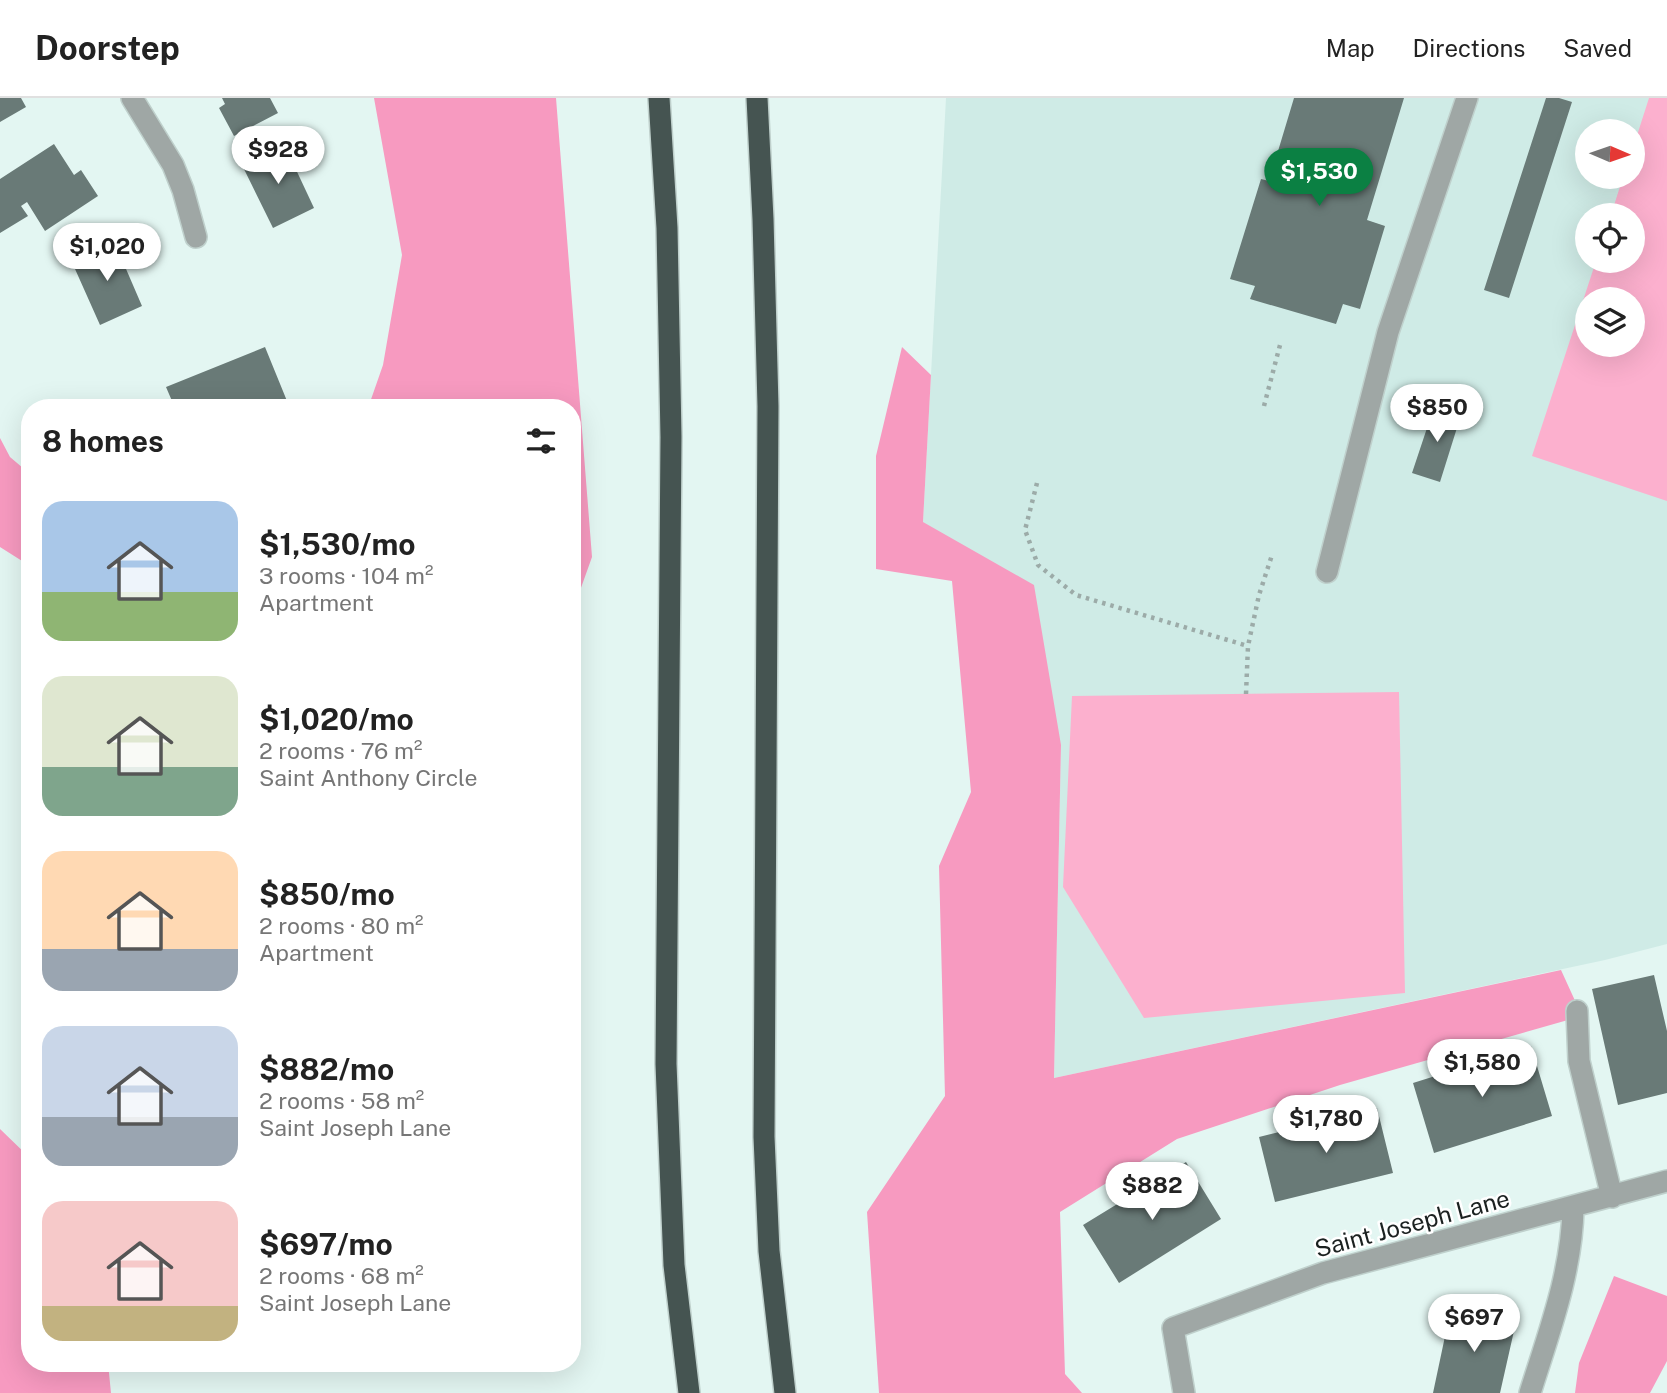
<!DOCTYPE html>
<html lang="en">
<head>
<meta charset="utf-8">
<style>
	:root { --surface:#fff; --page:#f2f2f2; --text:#222; --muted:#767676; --line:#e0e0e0; --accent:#0b8043 }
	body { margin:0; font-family:"Public Sans",sans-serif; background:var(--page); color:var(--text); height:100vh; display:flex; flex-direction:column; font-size:26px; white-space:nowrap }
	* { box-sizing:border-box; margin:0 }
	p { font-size:23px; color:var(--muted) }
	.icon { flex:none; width:38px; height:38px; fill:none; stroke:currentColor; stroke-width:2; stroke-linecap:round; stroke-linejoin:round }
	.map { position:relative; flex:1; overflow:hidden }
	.panel { position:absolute; left:21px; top:301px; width:560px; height:973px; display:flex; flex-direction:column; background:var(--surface); border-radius:28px; box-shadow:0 7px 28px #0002 }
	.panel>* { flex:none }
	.needle { width:46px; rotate:92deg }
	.controls { position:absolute; left:1575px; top:21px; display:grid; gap:14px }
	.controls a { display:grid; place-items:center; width:70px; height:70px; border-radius:50%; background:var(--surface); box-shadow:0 7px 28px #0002; font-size:35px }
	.price { position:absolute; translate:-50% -60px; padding:0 16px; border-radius:24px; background:#fff; color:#222; font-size:23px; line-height:46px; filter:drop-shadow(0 2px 4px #0008) }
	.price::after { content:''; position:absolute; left:50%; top:42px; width:21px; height:16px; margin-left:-10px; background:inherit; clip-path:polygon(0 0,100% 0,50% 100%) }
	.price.current { background:var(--accent); color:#fff }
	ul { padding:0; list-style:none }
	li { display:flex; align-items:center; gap:21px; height:175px; padding:0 21px }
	li span { display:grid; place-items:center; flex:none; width:196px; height:140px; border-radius:21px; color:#555 }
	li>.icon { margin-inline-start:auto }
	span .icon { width:84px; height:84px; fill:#fffc; stroke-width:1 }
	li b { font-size:30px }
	h2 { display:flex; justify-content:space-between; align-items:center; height:84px; padding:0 21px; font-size:30px }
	header { display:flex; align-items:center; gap:42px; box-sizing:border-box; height:98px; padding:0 35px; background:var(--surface); border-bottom:2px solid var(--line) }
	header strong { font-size:33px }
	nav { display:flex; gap:38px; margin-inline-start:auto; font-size:24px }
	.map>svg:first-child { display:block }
	.built { fill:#cfebe6; fill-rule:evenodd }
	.green { fill:#fcb0ce; fill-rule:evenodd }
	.forest { fill:#f79ac0 }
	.building { fill:#697a77 }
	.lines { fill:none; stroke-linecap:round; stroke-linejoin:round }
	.minor-casing { stroke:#bfd0cc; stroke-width:24 }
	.highway-casing { stroke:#bfd0cc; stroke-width:24 }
	.path { stroke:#9caba8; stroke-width:4.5; stroke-dasharray:3.5 5; stroke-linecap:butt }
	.minor { stroke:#9fa7a5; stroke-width:21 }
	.highway { stroke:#455451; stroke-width:21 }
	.labels { text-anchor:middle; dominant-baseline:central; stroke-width:5; stroke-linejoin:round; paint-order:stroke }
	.street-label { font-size:24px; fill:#1b2120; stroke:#fff }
</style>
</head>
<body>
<header>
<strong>Doorstep</strong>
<nav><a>Map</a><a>Directions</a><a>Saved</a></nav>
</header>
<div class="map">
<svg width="1667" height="1295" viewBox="0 0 1667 1295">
	<rect width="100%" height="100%" fill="#e3f6f2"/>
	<path class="built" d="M 946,0 L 1667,0 L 1667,846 L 1605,862 L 1054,980 L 1061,647 L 923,424 ZM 1587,33 L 1633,33 L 1633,79 L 1587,79 ZM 1587,117 L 1633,117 L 1633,163 L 1587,163 ZM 1587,201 L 1633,201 L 1633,247 L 1587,247 Z"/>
	<path class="green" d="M 1649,0 L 1667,0 L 1667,403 L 1532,358 L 1596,163 L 1633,163 L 1633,117 L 1611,117 L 1623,79 L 1633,79 L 1633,50 ZM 1587,201 L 1633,201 L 1633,247 L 1587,247 Z
		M 1399,594 L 1405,895 L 1144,920 L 1063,789 L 1072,598 Z"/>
	<path class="forest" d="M 374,0 L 556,0 L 592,459 L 572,515 L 572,310 L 368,310 L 383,267 L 402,157 Z
		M 902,249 L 931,277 L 923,424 L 1034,487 L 1061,647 L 1054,980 L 1561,872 L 1582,918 L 1340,987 L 1177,1041 L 1060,1114 L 1065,1276 L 1082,1295 L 879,1295 L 867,1114 L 945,998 L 939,768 L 971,694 L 952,483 L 876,471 L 876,358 Z
		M 0,340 L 10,359 L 30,376 L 30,468 L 0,449 Z
		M 0,1031 L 30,1060 L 30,1265 L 108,1265 L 111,1295 L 0,1295 Z
		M 1614,1178 L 1667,1198 L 1667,1263 L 1650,1295 L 1575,1295 L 1579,1265 Z"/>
	<path class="building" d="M 0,0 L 21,0 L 26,9 L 0,24 Z
		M 222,0 L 270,0 L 278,15 L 234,38 L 219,10 L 225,6 Z
		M 1294,0 L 1404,0 L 1367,122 L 1385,128 L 1360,211 L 1343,206 L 1336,226 L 1250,201 L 1255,188 L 1230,181 L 1261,81 L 1269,83 Z
		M 1546,0 L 1559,0 L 1572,4 L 1509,200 L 1484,192 Z
		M 54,46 L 74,77 L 81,72 L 98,98 L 45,133 L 27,104 L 21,108 L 28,118 L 0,135 L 0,81 Z
		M 284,46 L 314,110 L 273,130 L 242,67 Z
		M 114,143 L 142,208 L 100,227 L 71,162 Z
		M 265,249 L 287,303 L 271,310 L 175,310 L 166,289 Z
		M 1434,309 L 1461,317 L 1440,384 L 1412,375 Z
		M 1654,877 L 1667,933 L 1667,995 L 1618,1007 L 1592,891 Z
		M 1531,948 L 1552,1018 L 1434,1055 L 1413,985 Z
		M 1377,1010 L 1393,1075 L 1275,1104 L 1259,1039 Z
		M 1186,1064 L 1221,1121 L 1119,1185 L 1083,1127 Z
		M 1451,1210 L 1516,1224 L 1500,1295 L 1433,1295 Z"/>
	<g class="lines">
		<g class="minor-casing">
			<path id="minor" d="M 132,0 L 173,67 L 183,92 L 196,139
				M 1327,474 L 1388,234 L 1467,0
				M 1577,913 L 1579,963 L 1612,1099
				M 1184,1295 L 1173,1230 L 1323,1175 L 1667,1083
				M 1530,1295 C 1549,1234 1572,1174 1573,1110"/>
		</g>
		<g class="highway-casing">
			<path id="highway" d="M 659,0 L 667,130 L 671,339 L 666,966 L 674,1167 L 689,1295
				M 757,0 L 763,121 L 768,308 L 764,1039 L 769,1153 L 785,1295"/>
		</g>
		<path class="path" d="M 1264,308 L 1280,247
			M 1037,385 L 1025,432 L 1038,467 L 1076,497 L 1248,548
			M 1246,596 L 1248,548 L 1259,497 L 1272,457"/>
		<use href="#minor" class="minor"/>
		<use href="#highway" class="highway"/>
	</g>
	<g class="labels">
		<g class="street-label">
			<text transform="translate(1412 1125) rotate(-15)">Saint Joseph Lane</text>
		</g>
	</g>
</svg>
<div class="controls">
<a><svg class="needle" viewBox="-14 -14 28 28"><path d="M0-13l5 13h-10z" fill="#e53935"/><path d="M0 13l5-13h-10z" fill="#767676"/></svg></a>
<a><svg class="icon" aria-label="locate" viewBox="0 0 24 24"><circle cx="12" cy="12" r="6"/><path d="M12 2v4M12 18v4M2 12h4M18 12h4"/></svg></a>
<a><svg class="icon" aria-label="layers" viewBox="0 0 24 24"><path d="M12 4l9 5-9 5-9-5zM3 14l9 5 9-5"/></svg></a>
</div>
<b class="price" style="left:278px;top:88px">$928</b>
<b class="price current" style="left:1319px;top:110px">$1,530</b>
<b class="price" style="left:107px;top:185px">$1,020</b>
<b class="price" style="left:1437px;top:346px">$850</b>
<b class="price" style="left:1482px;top:1001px">$1,580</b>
<b class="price" style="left:1326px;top:1057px">$1,780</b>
<b class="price" style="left:1152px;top:1124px">$882</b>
<b class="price" style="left:1474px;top:1256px">$697</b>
<section class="panel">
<h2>8 homes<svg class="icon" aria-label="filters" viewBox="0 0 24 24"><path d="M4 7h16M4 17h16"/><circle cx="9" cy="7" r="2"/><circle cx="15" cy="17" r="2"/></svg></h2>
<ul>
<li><span style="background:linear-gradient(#a9c7e8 65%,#8fb573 0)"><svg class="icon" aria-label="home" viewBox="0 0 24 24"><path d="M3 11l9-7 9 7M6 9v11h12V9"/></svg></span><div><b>$1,530/mo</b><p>3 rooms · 104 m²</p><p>Apartment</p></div></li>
<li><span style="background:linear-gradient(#dfe7d0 65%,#7fa58c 0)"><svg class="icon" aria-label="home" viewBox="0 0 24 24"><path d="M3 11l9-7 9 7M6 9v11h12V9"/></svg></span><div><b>$1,020/mo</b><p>2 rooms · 76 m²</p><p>Saint Anthony Circle</p></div></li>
<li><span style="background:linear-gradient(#ffd9b3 70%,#9aa5b1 0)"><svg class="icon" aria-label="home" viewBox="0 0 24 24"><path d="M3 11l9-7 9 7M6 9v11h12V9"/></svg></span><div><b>$850/mo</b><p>2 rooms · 80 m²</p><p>Apartment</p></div></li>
<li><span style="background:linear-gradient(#c9d6e8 65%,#9aa5b1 0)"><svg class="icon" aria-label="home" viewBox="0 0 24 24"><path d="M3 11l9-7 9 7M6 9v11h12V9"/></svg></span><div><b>$882/mo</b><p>2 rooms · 58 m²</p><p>Saint Joseph Lane</p></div></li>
<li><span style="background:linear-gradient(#f6c9c9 75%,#c2b280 0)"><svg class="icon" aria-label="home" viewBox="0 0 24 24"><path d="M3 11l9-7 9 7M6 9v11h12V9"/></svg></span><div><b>$697/mo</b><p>2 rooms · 68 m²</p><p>Saint Joseph Lane</p></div></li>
</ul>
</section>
</div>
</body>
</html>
